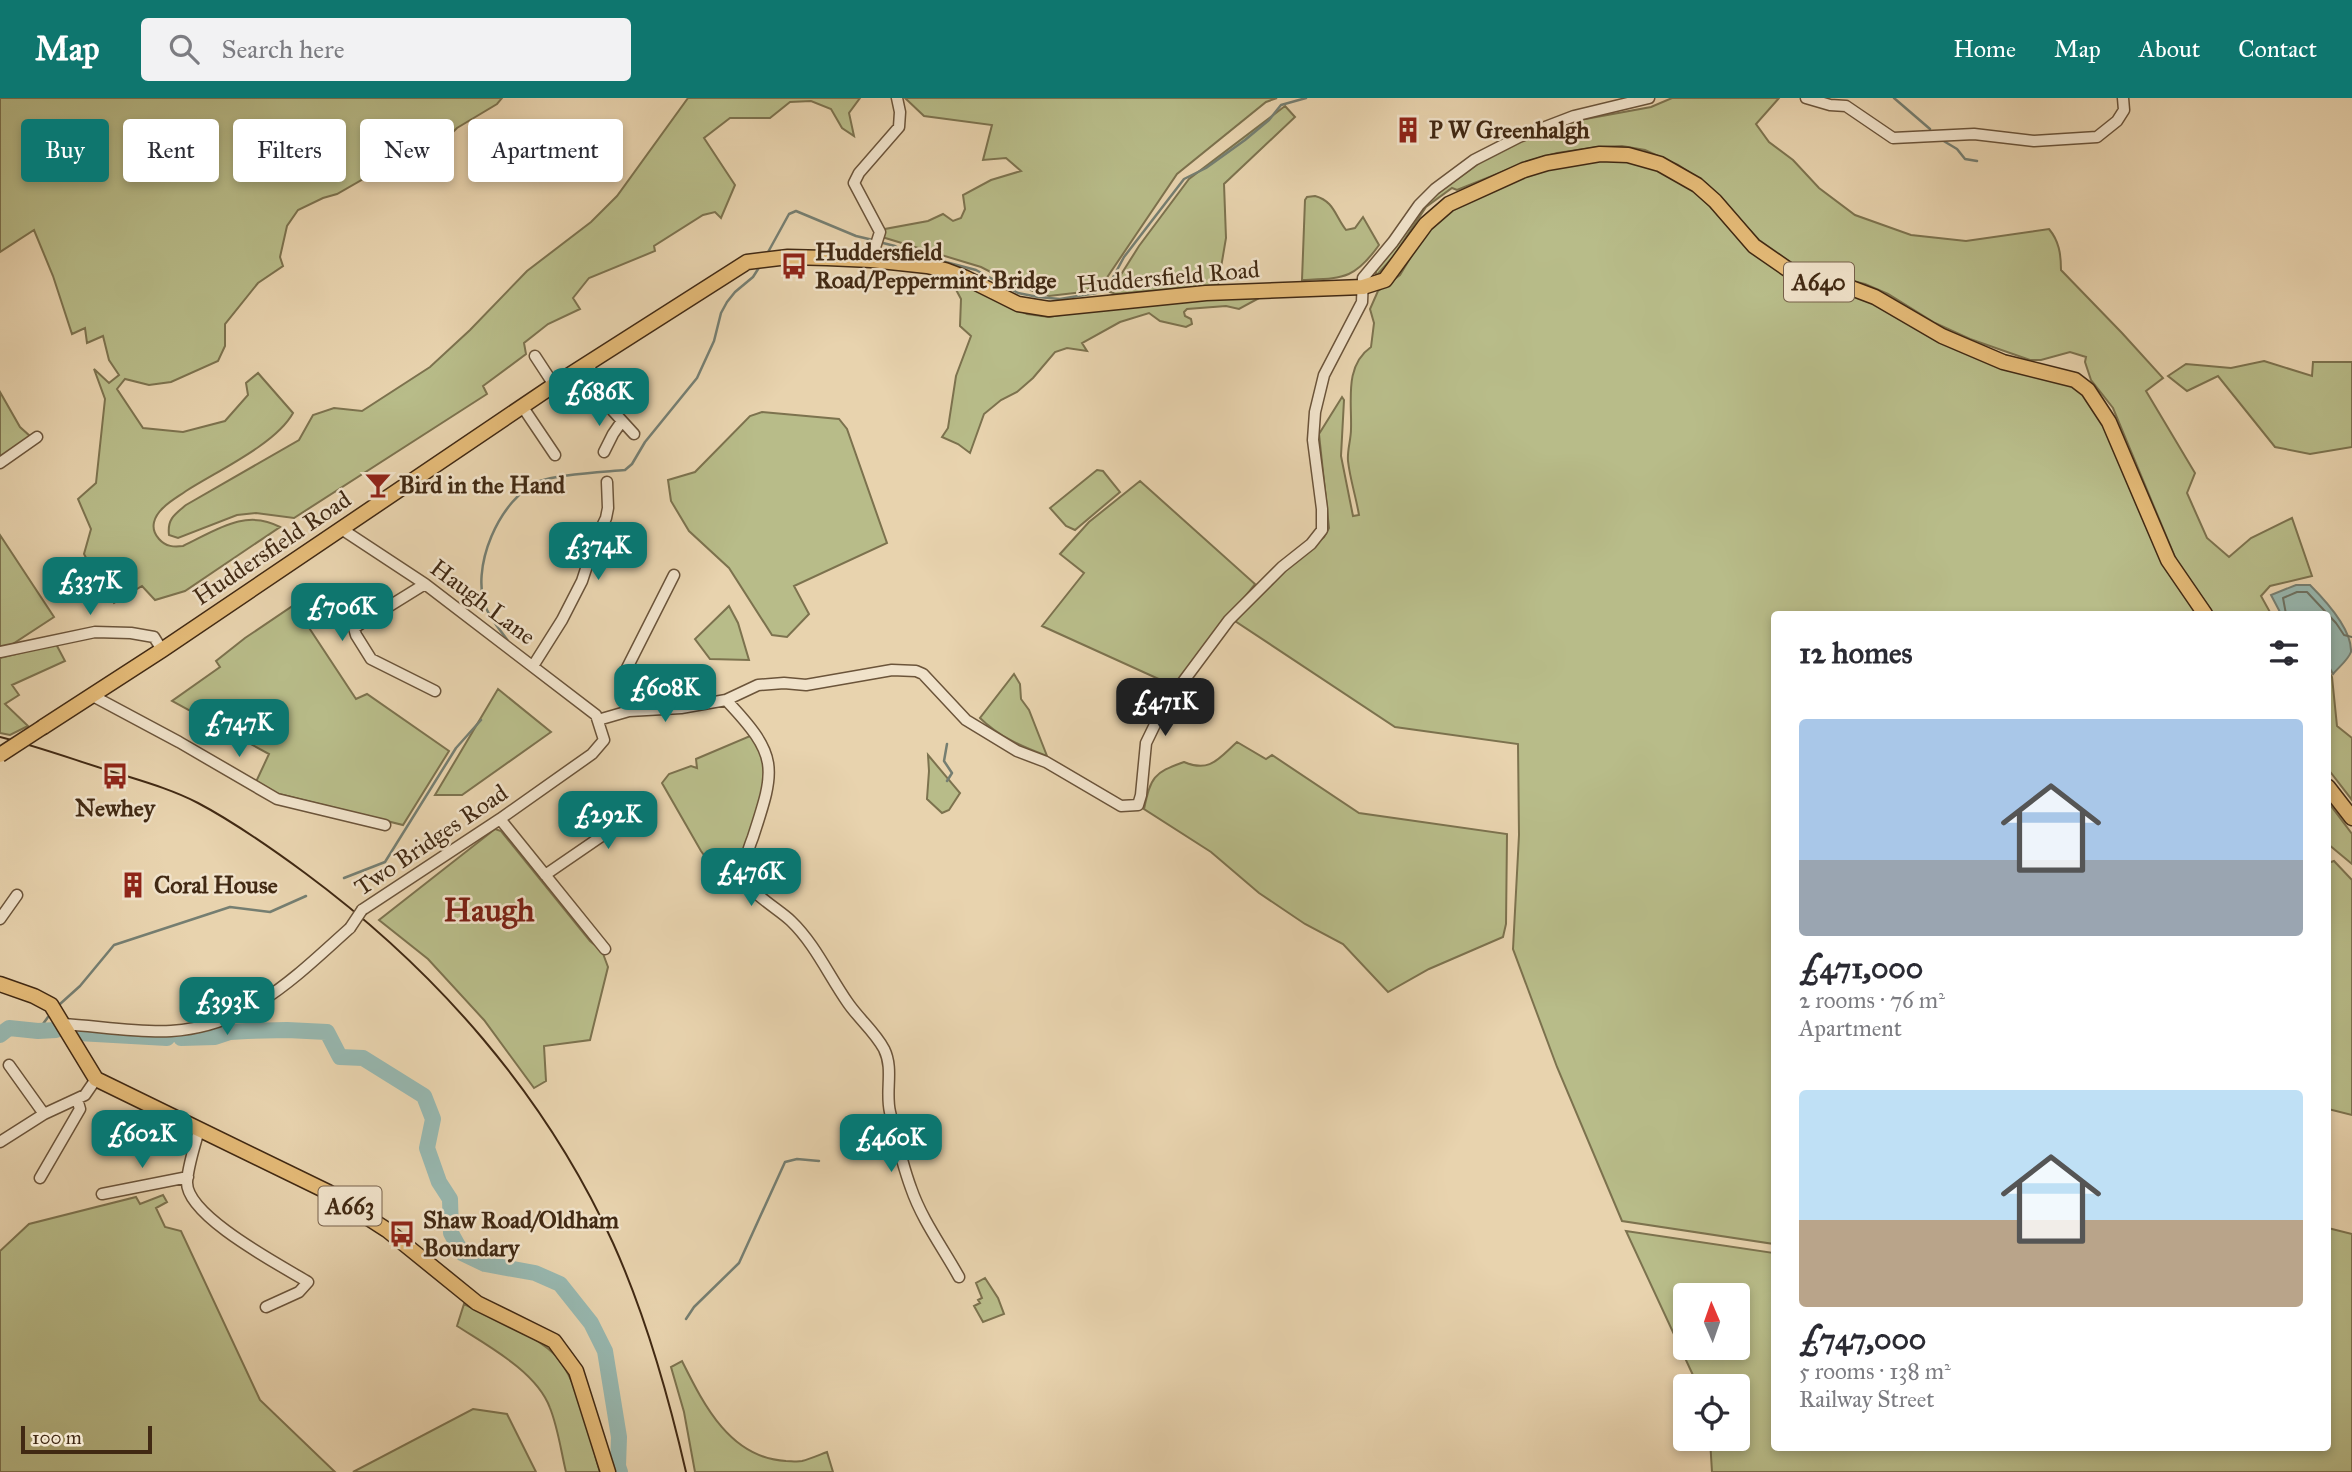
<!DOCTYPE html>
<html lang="en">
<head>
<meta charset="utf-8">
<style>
	:root { --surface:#fff; --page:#f2f2f3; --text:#2b2b33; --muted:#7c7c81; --accent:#0f766e }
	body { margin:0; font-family:"IM FELL Great Primer",serif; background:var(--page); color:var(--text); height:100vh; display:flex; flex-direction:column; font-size:26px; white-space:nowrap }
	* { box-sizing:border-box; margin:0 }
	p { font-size:23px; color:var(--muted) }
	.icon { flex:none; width:38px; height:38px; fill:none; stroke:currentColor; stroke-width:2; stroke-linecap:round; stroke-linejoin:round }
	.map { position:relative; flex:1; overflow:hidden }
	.panel { position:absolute; left:1771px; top:513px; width:560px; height:840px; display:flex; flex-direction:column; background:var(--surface); border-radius:7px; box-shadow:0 4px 10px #0003 }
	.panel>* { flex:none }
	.hud { position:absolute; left:21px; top:21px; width:665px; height:63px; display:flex; gap:14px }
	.needle { width:46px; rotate:358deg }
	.fabs { position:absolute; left:1673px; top:1185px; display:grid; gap:14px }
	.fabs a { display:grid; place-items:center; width:77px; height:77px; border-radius:7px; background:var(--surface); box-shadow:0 4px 10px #0003; font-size:35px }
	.scale { position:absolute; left:21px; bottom:18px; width:131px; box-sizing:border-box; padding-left:7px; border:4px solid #412913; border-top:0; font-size:19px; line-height:24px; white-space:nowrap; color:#412913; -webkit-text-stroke:5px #f0e2ca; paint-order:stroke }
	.price { position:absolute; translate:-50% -60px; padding:0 16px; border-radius:14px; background:var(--accent); color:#fff; font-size:23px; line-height:46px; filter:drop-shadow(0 2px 4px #0008) }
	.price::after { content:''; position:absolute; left:50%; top:42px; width:21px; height:16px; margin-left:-10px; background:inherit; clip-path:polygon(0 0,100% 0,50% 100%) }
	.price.selected { background:#222; color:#fff }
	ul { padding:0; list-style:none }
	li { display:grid; align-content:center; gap:14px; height:371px; padding:0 28px }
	li span { display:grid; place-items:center; height:217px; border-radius:7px; color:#555 }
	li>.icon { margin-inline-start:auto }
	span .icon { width:126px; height:126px; fill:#fffc; stroke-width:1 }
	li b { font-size:30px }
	h2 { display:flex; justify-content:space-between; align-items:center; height:84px; padding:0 28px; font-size:30px }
	.pill { padding:0 24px; border-radius:7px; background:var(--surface); box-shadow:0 4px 10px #0003; font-size:24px; line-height:63px }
	.pill.selected { background:var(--accent); color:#fff }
	header { display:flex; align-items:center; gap:42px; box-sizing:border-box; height:98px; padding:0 35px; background:var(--accent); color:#fff }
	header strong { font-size:33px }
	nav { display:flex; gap:38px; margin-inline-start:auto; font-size:24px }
	.search { width:490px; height:63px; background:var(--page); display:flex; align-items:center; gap:18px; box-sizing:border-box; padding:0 24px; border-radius:7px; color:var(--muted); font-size:26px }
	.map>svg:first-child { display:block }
	.green { fill:#b8bc89; stroke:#7c724e; stroke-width:2; fill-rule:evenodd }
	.water { fill:#97b7af; stroke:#757e71; stroke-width:2 }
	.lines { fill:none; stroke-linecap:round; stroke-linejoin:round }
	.shore { stroke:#6c7061; stroke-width:2 }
	.stream { stroke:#757e71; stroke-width:2.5 }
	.river { stroke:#97b7af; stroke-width:16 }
	.minor-casing { stroke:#6b543a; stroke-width:13 }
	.major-casing { stroke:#412913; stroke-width:17 }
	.minor { stroke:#f0e2ca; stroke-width:10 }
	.major { stroke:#e4ba77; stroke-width:14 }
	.tram { stroke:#412913; stroke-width:2 }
	.minor-bridge-casing { stroke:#6b543a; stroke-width:13; stroke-linecap:butt }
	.major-bridge-casing { stroke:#412913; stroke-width:17; stroke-linecap:butt }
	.minor-bridge { stroke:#f0e2ca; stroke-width:10 }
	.major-bridge { stroke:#e4ba77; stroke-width:14 }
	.labels { text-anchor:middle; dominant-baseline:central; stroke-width:5; stroke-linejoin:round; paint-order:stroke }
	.shield { fill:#f0e2ca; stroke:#76604a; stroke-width:2 }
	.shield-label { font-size:23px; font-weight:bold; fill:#412913 }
	.poi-label { font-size:24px; font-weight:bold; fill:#412913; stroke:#f0e2ca; text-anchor:start }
	.street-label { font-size:24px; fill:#412913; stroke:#f0e2ca }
	.district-label { font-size:32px; font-weight:bold; fill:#7a1f14; stroke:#f0e2ca }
</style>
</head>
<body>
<header>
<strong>Map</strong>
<div class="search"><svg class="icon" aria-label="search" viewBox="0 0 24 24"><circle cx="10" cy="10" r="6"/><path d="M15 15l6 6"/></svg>Search here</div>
<nav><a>Home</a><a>Map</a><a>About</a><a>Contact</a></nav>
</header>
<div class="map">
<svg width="2352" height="1374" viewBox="0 0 2352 1374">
	<rect width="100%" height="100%" fill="#e8d3ae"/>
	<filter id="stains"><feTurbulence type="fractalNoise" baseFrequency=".00286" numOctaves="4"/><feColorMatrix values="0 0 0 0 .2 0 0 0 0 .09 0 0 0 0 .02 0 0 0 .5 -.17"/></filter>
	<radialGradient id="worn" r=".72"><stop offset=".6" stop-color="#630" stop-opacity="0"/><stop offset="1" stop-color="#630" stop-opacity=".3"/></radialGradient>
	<path class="green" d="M 0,0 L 502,0 L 497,6 L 457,30 L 426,61 L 418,63 L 405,61 L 393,64 L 337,96 L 323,100 L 298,112 L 287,128 L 280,159 L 283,168 L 258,185 L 225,226 L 225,248 L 218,263 L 171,284 L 149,287 L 125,281 L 117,291 L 143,330 L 183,334 L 225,323 L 248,297 L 246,285 L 258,275 L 293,315 C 276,346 217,373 186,393 C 179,398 170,403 164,409 C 154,418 149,430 159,441 C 166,449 174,449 183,448 C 215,433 245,410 280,429 L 185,493 L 155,502 L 142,488 L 114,505 L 95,477 L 84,456 L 91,431 L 78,401 L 96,385 L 105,301 L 94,271 L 109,285 L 119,277 L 109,262 L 103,238 L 87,245 L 85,230 L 72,236 L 53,178 L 34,132 L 0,154 Z
		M 688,0 L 860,0 L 849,15 L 854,38 L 842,30 L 831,11 L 811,3 L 790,4 L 770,20 L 730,20 L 704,40 L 735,87 L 721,120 L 715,114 L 703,117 L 654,148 L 655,153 L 589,180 L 573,200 L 580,211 L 548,226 L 524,245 L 526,256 L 483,288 L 487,296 L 294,420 L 256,415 L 237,417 L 178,440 L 169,437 C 167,421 175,416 186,407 L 299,342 L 313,317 L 334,310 L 362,313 L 430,269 L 470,232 L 527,173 L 591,124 L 617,98 Z
		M 905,0 L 1277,0 L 1266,4 L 1177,76 L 1106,181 L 1083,194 L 1049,198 L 1018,188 L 981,169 L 882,139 L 885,131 L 928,123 L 943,116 L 953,123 L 961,120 L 965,111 L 963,97 L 991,82 L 1021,73 L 1006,60 L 983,62 L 992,27 L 924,18 Z
		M 1672,0 L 1779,0 L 1756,26 L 1769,44 L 1793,62 L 1819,90 L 1855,117 L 1911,137 L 1966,143 L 2049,131 C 2059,143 2061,156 2061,172 L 2122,235 L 2163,280 L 2146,293 L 2195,375 L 2187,395 L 2207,440 L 2229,459 L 2251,440 L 2292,420 L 2312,478 L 2270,488 L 2261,498 L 2271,516 L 2214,516 L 2177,464 L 2113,310 L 2091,282 L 2085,264 L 2086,259 L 2070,254 L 2041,262 L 2030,262 L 1970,241 L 1935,225 L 1888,196 L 1865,186 L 1799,170 L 1759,142 L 1707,86 L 1678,67 L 1645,52 L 1622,48 L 1598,49 L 1557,55 L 1529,63 L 1457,92 L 1452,90 L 1426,109 L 1393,159 L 1376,178 L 1376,173 L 1423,106 L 1493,55 L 1569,24 L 1651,9 Z
		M 1285,8 L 1295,19 L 1224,86 L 1226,140 L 1218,187 L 1116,196 L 1110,194 L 1139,148 L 1189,81 Z
		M 1626,60 L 1677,78 L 1702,100 L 1756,156 L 2076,290 L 2087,300 L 2100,318 L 2198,516 L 1774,516 L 1774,1146 L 1622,1123 L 1557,969 L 1513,851 L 1519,737 L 1518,646 L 1395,629 L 1235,523 L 1284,472 L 1324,439 L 1329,430 L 1319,336 L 1342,299 L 1344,302 L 1341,358 L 1353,418 L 1359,417 C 1356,399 1350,381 1348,363 C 1347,352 1351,342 1351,331 C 1352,303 1344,268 1371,249 L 1374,225 L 1370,211 L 1378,193 L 1400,177 L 1430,127 L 1471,97 L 1564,65 Z
		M 1315,98 C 1334,103 1335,118 1346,132 L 1355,130 L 1363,119 L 1379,147 C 1354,182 1343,180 1302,182 L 1305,102 L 1307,99 Z
		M 948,180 L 1027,216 L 1049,219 L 1122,206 L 1261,199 L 1239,211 L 1226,208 L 1187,211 L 1184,214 L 1185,218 L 1191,221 L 1192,226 L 1186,229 L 1160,223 L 1149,215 L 1120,224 L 1082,245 L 1087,253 L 1067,250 L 1055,254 L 1033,280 L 1017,294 L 1001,302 L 984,316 L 970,355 L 958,346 L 942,339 L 948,330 L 956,278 L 971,238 L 960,228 L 961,201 L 953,186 L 947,185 Z
		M 2264,263 L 2312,278 L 2313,264 L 2352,264 L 2352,349 L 2310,356 L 2275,349 L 2218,278 L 2187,293 L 2168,278 L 2186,266 L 2231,270 Z
		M 0,294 L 20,329 L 31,339 L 0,360 Z
		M 762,314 L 839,321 L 847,331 L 887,445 L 794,488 L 809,516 L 787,539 L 772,537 L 729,470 L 689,433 L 671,403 L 668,382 L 695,374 L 750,318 Z
		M 1097,372 L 1103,373 L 1120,394 L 1075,432 L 1066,428 L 1050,410 Z
		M 1140,383 L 1255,486 L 1174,588 L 1042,528 L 1084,475 L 1060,456 L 1089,424 Z
		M 0,437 L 54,519 L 5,551 L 0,552 Z
		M 294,507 L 356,601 L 367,596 L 449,653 L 403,727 L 275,695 L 255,686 L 269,656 L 172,603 L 220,569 L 216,563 L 245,540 Z
		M 729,508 L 738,525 L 749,562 L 710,561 L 695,541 Z
		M 56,546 L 65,563 L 12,587 L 19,597 L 5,606 L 28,628 L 10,637 L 0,635 L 0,560 Z
		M 2328,572 L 2332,579 L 2337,628 L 2352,640 L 2352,702 L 2328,671 Z
		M 1014,576 L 1020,586 L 1021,601 L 1029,612 L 1047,658 C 1023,649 999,639 980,620 Z
		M 498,591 L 551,634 L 462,697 L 435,697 Z
		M 750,638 L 753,639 C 756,647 762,655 764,664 C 773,708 734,747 739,791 L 728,790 L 701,753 L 662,685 L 669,676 L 691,668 L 697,670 L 696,661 Z
		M 1237,644 L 1266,661 L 1272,657 L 1359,715 L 1507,736 L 1506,826 L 1503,839 L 1429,871 L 1388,894 L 1343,846 L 1305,826 L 1259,795 L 1211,754 L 1144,711 C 1151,679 1153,675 1184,664 C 1210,675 1218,661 1237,644 Z
		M 928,657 L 960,695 L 949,712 L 942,715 L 927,701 L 929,673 Z
		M 2328,704 L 2352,736 L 2352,766 L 2328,746 Z
		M 495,731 L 501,733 L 590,843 L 602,853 L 608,869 L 590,942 L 544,948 L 546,983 L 534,990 L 484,922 L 428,861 L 379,822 Z
		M 2334,763 L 2352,782 L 2352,1017 L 2328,1011 L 2328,765 Z
		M 163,1097 L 167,1104 L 156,1110 L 165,1129 L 181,1133 L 260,1302 L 335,1374 L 0,1374 L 0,1153 L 29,1126 L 136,1099 L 140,1106 Z
		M 2328,1130 L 2352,1136 L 2352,1374 L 1712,1374 L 1710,1341 L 1738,1340 L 1738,1288 L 1698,1288 L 1626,1133 L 1774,1155 L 1774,1349 L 2328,1349 ZM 1738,1197 L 1738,1250 L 1685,1250 L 1685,1197 Z
		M 985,1180 L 998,1200 L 1004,1216 L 983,1224 L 974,1208 L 980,1205 L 978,1202 L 982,1200 L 976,1185 Z
		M 464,1206 C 493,1221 529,1233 553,1255 C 577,1276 590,1342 600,1374 L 566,1374 C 561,1353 558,1330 550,1310 C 537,1274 488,1248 457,1228 Z
		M 682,1263 C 704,1307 730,1360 786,1363 C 791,1363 797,1364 802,1363 C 810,1361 819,1357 827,1354 L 833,1374 L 695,1374 L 684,1314 L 671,1269 Z
		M 473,1311 L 507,1316 L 536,1374 L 353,1374 Z"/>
	<path class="water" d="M 2296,487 L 2310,487 C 2325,502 2352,531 2351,554 C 2348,562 2339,569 2333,576 L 2328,567 L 2328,516 L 2281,516 L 2271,497 Z"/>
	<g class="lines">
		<path class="shore" d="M 2286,516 L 2283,500 L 2297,494 L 2307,494 L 2336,525 L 2344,537 L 2352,539"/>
		<path class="stream" d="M 1894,0 L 1930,31
			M 1942,42 L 1957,51 L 1965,61 L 1977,63
			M 879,144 L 895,148 L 912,158 L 934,161 L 976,172 L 1018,195 L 1038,199 L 1060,201 L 1096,195 L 1110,185 L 1124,159 L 1184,81 L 1206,70 L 1245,42 L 1269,22 L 1281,7 L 1306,0
			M 767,156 L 789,116 L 796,113 L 856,138 L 873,142
			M 508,543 C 501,533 492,523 487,512 C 468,472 500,399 540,383 C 559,376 603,374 625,372 L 632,366 L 645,344 L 697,280 L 714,243 L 721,215 L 727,204 L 735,194 L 753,179 L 760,168
			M 947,646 L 944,663 L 952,675 L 947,683
			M 344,780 L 385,764 L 456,650 L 481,622
			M 60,906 L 80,888 L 114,847 L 230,809 L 270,814 L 306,798
			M 38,933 L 48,919
			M 686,1221 L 694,1209 L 739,1165 L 785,1064 L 797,1061 L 819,1063"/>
		<path class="river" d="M 78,935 L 167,940
			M 0,937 L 9,930 L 38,933 L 56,932
			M 181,940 L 215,939 L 230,934 L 247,933 L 287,932 L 327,934 L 340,959 L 363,960 L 424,998 L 433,1021 L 427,1050 L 439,1084 L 450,1101 L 451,1135 L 462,1155 L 485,1166 L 535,1175 L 560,1186 L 591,1225 L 605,1253 L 619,1339 L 618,1368 L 620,1374"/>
		<g class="minor-casing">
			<path id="minor" d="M 1806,0 L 1830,7 L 1846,8 L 1893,40 L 1974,36 L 2034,43 L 2097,39 L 2117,23 L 2124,12 L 2123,0
				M 871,162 L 880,134 L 854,85 L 859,75 L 899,29 L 900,14 L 897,0
				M 535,258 L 554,287
				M 587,266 L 608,299 L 613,313 L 634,336
				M 522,308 L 555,357
				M 604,354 L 613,336 L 622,323
				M 0,365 L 37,339
				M 340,430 L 425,486 L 596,617 L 604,642 L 592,656 L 500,721 L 362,812
				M 425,486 L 354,530 L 356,537 L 371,561 L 435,593
				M 0,554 L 95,534 L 131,535 L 154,539 L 162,552
				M 533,568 L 562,522 L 582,483 L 595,443 L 606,420 L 608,410 L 607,384
				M 93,598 L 179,644 L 277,701 L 385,727
				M 726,602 C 779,658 776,669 753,739 C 748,752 743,766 745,780 C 748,794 780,812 791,823 C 815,846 829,878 848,905 C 859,921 875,934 884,951 C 894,971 885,993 890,1014 C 896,1039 902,1066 911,1090 C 922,1122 943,1150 959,1179
				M 629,613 L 626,572 L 674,477
				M 598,622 L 629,613 L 681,610 L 726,602 L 758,587 L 784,585 L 806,587 L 892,572 L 916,573 L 923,576 L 966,622 L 1017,653 L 1046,664 L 1121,708 L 1138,707 L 1141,697 L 1146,645 L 1162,612 L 1229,522 L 1282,469 L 1311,446 L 1322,432 L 1322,411 L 1313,342 L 1315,314 L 1324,277 L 1362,204 L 1363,180 L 1393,144 L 1419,107 L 1435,91 L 1474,62 L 1519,39 L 1574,18 L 1649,0
				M 500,721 L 605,851
				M 545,777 L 631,718 L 646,701
				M 0,821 L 17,797
				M 63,926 C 97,928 138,935 171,933 C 249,928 295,879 350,830
				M 9,967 L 44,1016
				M 199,1031 C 195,1048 188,1067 187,1084 C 186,1118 280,1167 308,1184 L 299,1194 L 266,1209
				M 0,1044 L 44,1016 L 85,997 L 96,981
				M 40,1080 L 80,1011 L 77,1001
				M 102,1096 L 188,1079"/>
		</g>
		<g class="major-casing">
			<path id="major" d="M 43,629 L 162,552 L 554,287 L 747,164 L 788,159 L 827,160 L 871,162 L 927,168 L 945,172 L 966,180 L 1018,206 L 1049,211 L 1206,195 L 1363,189 L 1385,182 L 1426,126 L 1449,106 L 1524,72 L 1547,65 L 1600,56 L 1628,57 L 1660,66 L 1697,87 L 1715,103 L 1754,148 L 1793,175 L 1812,184 L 1846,188 L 1875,199 L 1942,238 L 2003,264 L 2075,282 L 2088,292 L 2109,324 L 2168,462 L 2205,516
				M 2328,689 L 2352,720
				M 0,886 L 34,898 L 51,907 L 96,981 L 328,1094 L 387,1132 L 477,1205 L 554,1243 L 576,1273 L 608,1374"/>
		</g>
		<use href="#minor" class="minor"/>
		<use href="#major" class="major"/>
		<path class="tram" d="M 0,639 C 36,648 72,661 107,672 C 138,682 169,690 198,705 C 236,725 271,750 305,775 C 436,872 545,996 613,1145 C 646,1218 668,1296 686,1374"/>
		<g class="minor-bridge-casing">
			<path id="minor-bridge" d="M 350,830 L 362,812"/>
		</g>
		<g class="major-bridge-casing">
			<path id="major-bridge" d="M 0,657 L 43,629"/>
		</g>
		<use href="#minor-bridge" class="minor-bridge"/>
		<use href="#major-bridge" class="major-bridge"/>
	</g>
	<defs>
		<g id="building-bare" transform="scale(2.1)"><path d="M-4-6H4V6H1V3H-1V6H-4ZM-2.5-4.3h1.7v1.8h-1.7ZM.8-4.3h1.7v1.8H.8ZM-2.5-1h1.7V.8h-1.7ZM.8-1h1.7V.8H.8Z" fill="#8f2418" stroke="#f0e2ca" stroke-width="2.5" paint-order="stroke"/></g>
		<g id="bus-bare" transform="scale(2.1)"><path d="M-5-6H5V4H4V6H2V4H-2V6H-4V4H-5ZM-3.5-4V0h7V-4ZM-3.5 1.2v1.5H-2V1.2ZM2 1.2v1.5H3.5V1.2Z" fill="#8f2418" stroke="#f0e2ca" stroke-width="2.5" paint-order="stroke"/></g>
		<g id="bar-bare" transform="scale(2.1)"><path d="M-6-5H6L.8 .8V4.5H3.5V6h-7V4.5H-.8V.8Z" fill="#8f2418" stroke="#f0e2ca" stroke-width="2.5" paint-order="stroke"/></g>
	</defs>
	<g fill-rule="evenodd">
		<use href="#building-bare" x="1408" y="32"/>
		<use href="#bus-bare" x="794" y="168"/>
		<use href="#bar-bare" x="378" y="387"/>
		<use href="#bus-bare" x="115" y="678"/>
		<use href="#building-bare" x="133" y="787"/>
		<use href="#bus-bare" x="402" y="1136"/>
	</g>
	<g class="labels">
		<g class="shield">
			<rect x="1784" y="164.5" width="70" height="39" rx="5"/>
			<rect x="318.5" y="1088.5" width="63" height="39" rx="5"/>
		</g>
		<g class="shield-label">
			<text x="1819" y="184">A640</text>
			<text x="350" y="1108">A663</text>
		</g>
		<g class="poi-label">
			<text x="1429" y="32">P W Greenhalgh</text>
			<text x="815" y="154">Huddersfield<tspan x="815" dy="28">Road/Peppermint Bridge</tspan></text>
			<text x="399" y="387">Bird in the Hand</text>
			<text x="115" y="710" text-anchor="middle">Newhey</text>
			<text x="154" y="787">Coral House</text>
			<text x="423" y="1122">Shaw Road/Oldham<tspan x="423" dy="28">Boundary</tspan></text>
		</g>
		<g class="street-label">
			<text transform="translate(1168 179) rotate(-5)">Huddersfield Road</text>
			<text transform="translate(272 450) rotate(-34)">Huddersfield Road</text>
			<text transform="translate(483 504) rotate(37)">Haugh Lane</text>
			<text transform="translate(431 742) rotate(-34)">Two Bridges Road</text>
		</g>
		<g class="district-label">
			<text x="489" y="812">Haugh</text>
		</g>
	</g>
	<rect width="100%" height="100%" filter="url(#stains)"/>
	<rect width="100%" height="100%" fill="url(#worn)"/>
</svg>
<div class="fabs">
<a><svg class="needle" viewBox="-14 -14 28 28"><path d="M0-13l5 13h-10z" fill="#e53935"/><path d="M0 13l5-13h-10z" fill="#7c7c81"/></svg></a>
<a><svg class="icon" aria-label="locate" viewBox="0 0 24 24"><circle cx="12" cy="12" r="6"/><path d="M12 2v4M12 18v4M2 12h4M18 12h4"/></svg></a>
</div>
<div class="scale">100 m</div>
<b class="price" style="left:599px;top:330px">£686K</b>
<b class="price" style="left:598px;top:484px">£374K</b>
<b class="price" style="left:90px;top:519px">£337K</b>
<b class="price" style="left:342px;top:545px">£706K</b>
<b class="price" style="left:665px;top:626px">£608K</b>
<b class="price selected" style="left:1165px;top:640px">£471K</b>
<b class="price" style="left:239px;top:661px">£747K</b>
<b class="price" style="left:608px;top:753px">£292K</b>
<b class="price" style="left:751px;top:810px">£476K</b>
<b class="price" style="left:227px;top:939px">£393K</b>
<b class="price" style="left:142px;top:1072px">£602K</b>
<b class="price" style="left:891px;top:1076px">£460K</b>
<div class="hud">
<a class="pill selected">Buy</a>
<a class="pill">Rent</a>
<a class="pill">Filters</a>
<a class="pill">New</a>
<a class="pill">Apartment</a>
</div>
<section class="panel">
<h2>12 homes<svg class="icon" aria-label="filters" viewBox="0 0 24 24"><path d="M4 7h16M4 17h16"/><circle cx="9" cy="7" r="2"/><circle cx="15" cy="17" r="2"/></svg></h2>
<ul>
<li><span style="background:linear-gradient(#a9c7e8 65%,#9aa5b1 0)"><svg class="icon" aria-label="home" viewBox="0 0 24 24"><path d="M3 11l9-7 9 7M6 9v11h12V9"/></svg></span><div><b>£471,000</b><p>2 rooms · 76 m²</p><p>Apartment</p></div></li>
<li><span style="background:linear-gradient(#bfe0f5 60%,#b9a48a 0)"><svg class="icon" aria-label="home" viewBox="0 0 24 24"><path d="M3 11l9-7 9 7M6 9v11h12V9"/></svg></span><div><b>£747,000</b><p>5 rooms · 138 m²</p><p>Railway Street</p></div></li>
</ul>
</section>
</div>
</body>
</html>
